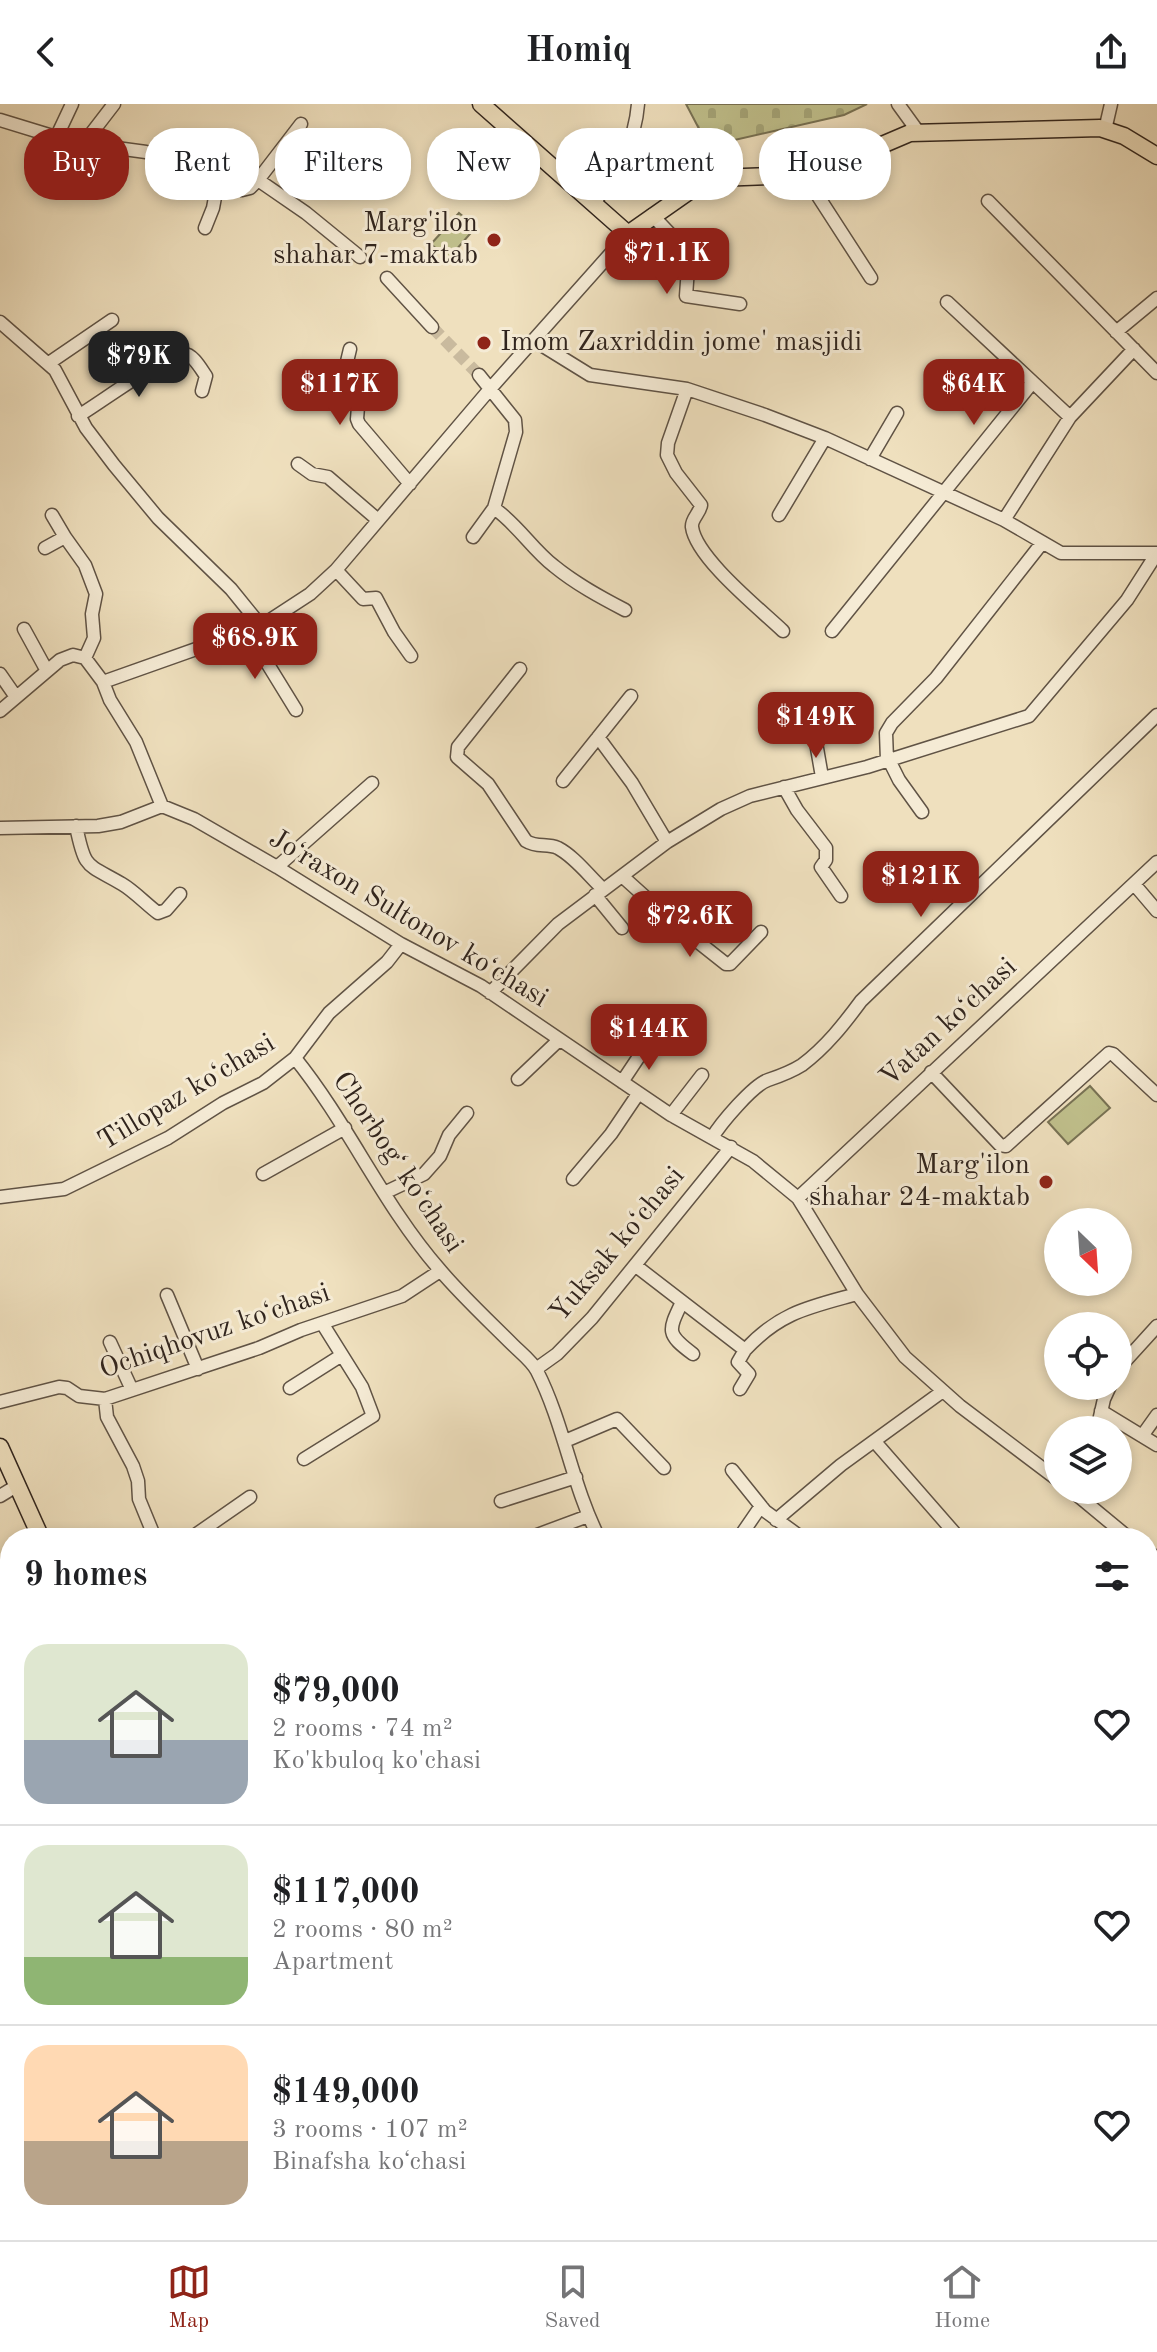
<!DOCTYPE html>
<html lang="en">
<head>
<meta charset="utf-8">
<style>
	:root { --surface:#fff; --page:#f2f2f2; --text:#202124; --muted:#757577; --line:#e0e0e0; --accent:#8f2418 }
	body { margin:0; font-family:"Old Standard TT",serif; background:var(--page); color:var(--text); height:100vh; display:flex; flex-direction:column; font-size:30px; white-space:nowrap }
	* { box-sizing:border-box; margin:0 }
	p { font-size:26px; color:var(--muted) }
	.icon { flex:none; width:44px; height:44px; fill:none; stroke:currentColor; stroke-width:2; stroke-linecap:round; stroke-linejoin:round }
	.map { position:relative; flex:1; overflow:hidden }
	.details { position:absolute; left:0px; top:1424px; width:1158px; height:712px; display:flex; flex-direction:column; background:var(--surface); border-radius:32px 32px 0 0; box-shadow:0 4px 12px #0003 }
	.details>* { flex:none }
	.guide { position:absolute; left:24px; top:24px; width:1110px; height:72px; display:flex; gap:16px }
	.needle { width:52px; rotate:155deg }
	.fabs { position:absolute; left:1044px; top:1104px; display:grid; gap:16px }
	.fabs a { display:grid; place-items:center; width:88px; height:88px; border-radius:50%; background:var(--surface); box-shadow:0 4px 12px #0003; font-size:40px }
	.price { position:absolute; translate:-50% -68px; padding:0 18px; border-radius:16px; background:var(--accent); color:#fff; font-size:26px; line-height:52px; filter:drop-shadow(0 2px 4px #0008) }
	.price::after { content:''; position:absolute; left:50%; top:48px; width:24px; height:18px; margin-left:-12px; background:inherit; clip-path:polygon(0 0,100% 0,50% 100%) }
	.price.selected { background:#222; color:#fff }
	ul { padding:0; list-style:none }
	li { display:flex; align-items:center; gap:24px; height:200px; padding:0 24px }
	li+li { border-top:2px solid var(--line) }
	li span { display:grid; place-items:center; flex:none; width:224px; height:160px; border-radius:24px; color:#555 }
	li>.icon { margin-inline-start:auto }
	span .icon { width:96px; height:96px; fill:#fffc; stroke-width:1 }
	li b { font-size:34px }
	h2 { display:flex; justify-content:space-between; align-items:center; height:96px; padding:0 24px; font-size:34px }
	.pill { padding:0 28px; border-radius:32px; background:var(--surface); box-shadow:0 4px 12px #0003; font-size:28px; line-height:72px }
	.pill.selected { background:var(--accent); color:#fff }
	header { display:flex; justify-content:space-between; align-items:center; height:104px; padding:0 24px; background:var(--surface); font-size:36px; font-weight:800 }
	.tabs { display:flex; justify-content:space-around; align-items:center; height:112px; border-top:2px solid var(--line); background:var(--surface); font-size:22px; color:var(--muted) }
	.tabs a { display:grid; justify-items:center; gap:4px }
	.tabs .selected { color:var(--accent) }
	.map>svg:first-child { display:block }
	.grass { fill:#c0c08c; stroke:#787254; stroke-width:2 }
	.cemetery { fill:url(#cemetery-stones); stroke:#787254; stroke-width:2 }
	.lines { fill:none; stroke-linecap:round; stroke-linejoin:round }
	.minor-tunnel { stroke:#c9ba9e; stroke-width:12; stroke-dasharray:12 6; stroke-linecap:butt }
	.minor-casing { stroke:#605345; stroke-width:15 }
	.major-casing { stroke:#30241d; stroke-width:19 }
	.minor { stroke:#f5ebd5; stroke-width:12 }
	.major { stroke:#efe0be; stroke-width:16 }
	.poi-dot { fill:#8f2418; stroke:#f5ebd5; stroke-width:3 }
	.labels { text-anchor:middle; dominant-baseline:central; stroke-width:6; stroke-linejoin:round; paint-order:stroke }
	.poi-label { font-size:28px; fill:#30241d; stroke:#f5ebd5; text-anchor:end }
	.street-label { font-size:28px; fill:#30241d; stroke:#f5ebd5 }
</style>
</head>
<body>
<header><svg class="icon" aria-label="back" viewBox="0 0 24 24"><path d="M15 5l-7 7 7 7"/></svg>Homiq<svg class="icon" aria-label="share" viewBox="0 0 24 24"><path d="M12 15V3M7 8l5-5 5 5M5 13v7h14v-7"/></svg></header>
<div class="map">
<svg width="1157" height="2136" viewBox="0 0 1157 2136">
	<defs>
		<pattern id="cemetery-stones" width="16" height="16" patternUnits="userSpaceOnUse" patternTransform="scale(2)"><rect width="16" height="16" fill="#c0c08c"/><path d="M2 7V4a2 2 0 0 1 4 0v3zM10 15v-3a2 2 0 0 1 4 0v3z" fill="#a5a578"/></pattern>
	</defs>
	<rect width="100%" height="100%" fill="#efe0be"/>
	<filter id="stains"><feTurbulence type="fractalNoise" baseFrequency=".0025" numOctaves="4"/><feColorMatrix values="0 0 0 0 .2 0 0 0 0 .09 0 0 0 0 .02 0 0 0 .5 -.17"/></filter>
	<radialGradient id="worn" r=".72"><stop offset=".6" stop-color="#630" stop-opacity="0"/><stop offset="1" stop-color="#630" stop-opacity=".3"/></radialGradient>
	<path class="grass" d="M 459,109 L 476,123 L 448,155 L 431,140 Z
		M 1090,982 L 1110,1004 L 1068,1040 L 1048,1018 Z"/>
	<path class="cemetery" d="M 686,0 L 867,0 L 844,11 L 717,40 L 706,38 Z"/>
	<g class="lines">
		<path class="minor-tunnel" d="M 432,223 L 479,271"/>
		<g class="minor-casing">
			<path id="minor" d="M 898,0 L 919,29
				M 0,16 L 72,38 L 146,48 L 242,86 L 250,84 L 258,76 L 306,109 L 360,153
				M 1105,26 L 1111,0
				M 56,34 L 72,0
				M 84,39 L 114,0
				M 810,68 L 816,89 L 871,174
				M 258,76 L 301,20
				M 988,97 L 1157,269
				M 593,100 C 617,71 635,38 638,0
				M 652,111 L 689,150 L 686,192 L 740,200
				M 205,124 L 213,104 L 218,77
				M 387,174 L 432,223
				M 947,198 L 1070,313
				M 0,218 L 55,266 L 86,324 L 114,361 L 158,414 L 231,485 L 261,522
				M 1116,228 L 1157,194
				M 535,237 L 590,271 L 687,285 L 765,311 L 825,334 L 1004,416 L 1061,449 L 1157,449
				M 350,245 L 341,283 L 358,303 L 357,315 L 359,320 L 410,380
				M 49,259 L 112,216
				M 687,285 L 668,339 L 667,351 L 676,369 L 701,401 C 700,409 691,415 692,423 C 696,454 760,505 783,527
				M 78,312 C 99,300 165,250 184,250 C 193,250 201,265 206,272 L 202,287
				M 870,355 L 897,309
				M 298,360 L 312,370 L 328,373 L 378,416
				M 494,404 C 519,422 532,445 554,462 C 576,480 600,493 625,506
				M 52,411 L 65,433
				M 779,411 L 825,334
				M 1004,416 L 1070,313 L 1134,245
				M 473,433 L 494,404 L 516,328 L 515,316 L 479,271
				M 45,444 L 65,433 L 85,461 L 96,490 L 92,510 L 94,534 L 85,554
				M 336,466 L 363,495 L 376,494 L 394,528 L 411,552
				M 24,525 L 47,567
				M 832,527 L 1032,279
				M 248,528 L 296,606
				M 520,565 L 458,643 L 457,653 L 488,680 L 526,737 C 537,744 547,739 558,744 C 575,753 589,772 603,785
				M 0,570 L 16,593
				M 103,578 L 261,522 L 310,490 L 336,466 L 490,285 L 628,130
				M 810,604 L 822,673
				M 0,607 L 60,556 L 73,551 L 85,554 L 103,578 L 110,596 L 136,638 L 162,702
				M 598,633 L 632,679 L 667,738
				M 887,656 L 886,629 L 892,619 L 936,574 L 1042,439
				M 889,656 L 899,676 L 922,708
				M 563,677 L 631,592
				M 784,683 L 797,706 L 826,744 L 826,756 L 821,763 L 841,792
				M 76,722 C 85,766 86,759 122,780 C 134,787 146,800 158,809 L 166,806 L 180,790
				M 0,724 L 98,722 L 121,718 L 162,702 L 194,715 L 277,763 L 401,840 L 481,882 L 671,1011 L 753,1057 L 798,1094 L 857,1190 L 905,1253 L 960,1302 L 1058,1376
				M 277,763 L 372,679
				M 622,772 L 673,818 L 726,860 L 730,860 L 761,828
				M 1134,780 L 1157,807
				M 595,791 L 622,824
				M 490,889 L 558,820 L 667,738 L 721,705 L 750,692 L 867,663 L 1029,612 L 1127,496 L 1157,449
				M 295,954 C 349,1021 383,1101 440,1166 C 462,1192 488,1216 513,1241 C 521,1249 532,1257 537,1267 C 564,1320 572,1381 599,1434
				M 931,968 L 1000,1041 L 1006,1042 L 1109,949 L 1113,950 L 1157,991
				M 518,975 L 559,936
				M 622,978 L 648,939
				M 671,1011 L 702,971
				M 712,1034 C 720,1020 753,981 768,976 C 780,972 791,968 802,961 C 826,943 844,920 861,897 L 1157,611
				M 263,1070 L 345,1024
				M 573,1075 L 611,1030 L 638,990
				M 384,1089 L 424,1070 L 440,1052 L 449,1031 L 467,1009
				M 0,1093 L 64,1085 L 168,1034 L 223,999 L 263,979 L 295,954 L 329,909 L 387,858 L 401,840
				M 798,1094 L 1157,758
				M 636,1162 L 745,1246 C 780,1208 810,1203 857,1190
				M 167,1191 L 198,1265
				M 682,1198 C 668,1227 666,1230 693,1250
				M 110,1238 L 132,1286
				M 536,1265 L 557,1250 L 592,1214 L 731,1043
				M 1118,1265 L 1157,1222
				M 290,1284 L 342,1251
				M 740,1285 L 749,1270 L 738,1258 L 745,1246
				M 105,1295 L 107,1313 L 133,1362 L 138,1377 L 139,1395 L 155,1434
				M 0,1298 L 59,1283 L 67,1284 L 79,1292 L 105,1295 L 259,1244 L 301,1226 L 402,1192 L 440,1167
				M 1101,1307 L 1157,1341
				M 1097,1326 L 1104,1295 L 1110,1282
				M 1142,1332 L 1157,1311
				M 565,1337 L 617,1315 L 664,1364
				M 876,1339 L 959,1434
				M 304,1355 L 373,1312 L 362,1283 L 322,1219
				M 732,1366 L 765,1407 L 802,1434
				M 1071,1386 L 1129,1434
				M 0,1392 L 18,1381
				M 501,1397 L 576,1373
				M 776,1416 L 841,1361 L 943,1287
				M 191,1434 L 250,1393
				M 529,1434 L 588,1412
				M 739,1434 L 761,1402
				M 1148,1448 L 1157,1454
				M 0,1602 L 10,1613
				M 1148,1718 L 1157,1727
				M 0,1721 L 10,1713
				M 1148,1832 L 1157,1822
				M 0,1902 L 10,1915
				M 0,1955 L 10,1947
				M 0,2010 L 10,2025
				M 1148,2071 L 1157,2078
				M 63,2126 L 66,2136
				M 230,2126 L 235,2136
				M 591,2126 L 595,2126
				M 857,2126 L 864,2136
				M 171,2136 L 191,2126
				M 307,2136 L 328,2126
				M 508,2136 L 523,2126"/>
		</g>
		<g class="major-casing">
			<path id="major" d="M 481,0 L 628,130 L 698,81 L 717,74 L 793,71 L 828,64 L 910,29 L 1100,24 L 1124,32 L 1157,52
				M 0,1343 L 41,1434
				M 1148,2028 L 1157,2019
				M 363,2126 L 367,2136
				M 1028,2136 L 1040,2126"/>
		</g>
		<use href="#minor" class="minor"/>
		<use href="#major" class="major"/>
	</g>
	<g class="poi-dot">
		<circle cx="494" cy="136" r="8"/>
		<circle cx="484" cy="239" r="8"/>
		<circle cx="1046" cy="1078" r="8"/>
	</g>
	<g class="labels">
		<g class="poi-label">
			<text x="478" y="120">Marg'ilon<tspan x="478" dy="32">shahar 7-maktab</tspan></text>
			<text x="500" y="239" text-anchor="start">Imom Zaxriddin jome' masjidi</text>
			<text x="1030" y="1062">Marg'ilon<tspan x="1030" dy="32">shahar 24-maktab</tspan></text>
		</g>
		<g class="street-label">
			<text transform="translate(408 815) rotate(31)">Joʻraxon Sultonov koʻchasi</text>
			<text transform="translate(949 919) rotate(-43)">Vatan koʻchasi</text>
			<text transform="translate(187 989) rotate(-31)">Tillopaz koʻchasi</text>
			<text transform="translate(397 1059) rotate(56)">Chorbogʻ koʻchasi</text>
			<text transform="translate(618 1141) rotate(-50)">Yuksak koʻchasi</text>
			<text transform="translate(215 1228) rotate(-19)">Ochiqhovuz koʻchasi</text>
		</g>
	</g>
	<rect width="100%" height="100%" filter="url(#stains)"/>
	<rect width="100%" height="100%" fill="url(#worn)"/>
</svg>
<div class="fabs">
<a><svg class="needle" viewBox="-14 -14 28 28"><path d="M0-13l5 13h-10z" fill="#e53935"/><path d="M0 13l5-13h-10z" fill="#757577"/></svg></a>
<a><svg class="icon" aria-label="locate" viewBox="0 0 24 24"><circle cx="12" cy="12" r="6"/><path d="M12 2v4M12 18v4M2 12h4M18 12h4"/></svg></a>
<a><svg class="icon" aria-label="layers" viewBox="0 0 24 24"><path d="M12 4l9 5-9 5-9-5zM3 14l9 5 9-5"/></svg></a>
</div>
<b class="price" style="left:667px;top:192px">$71.1K</b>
<b class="price selected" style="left:139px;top:295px">$79K</b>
<b class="price" style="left:340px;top:323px">$117K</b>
<b class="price" style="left:974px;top:323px">$64K</b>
<b class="price" style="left:255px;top:577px">$68.9K</b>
<b class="price" style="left:816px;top:656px">$149K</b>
<b class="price" style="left:921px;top:815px">$121K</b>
<b class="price" style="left:690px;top:855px">$72.6K</b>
<b class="price" style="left:649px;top:968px">$144K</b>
<div class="guide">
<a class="pill selected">Buy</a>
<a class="pill">Rent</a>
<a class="pill">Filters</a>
<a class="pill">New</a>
<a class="pill">Apartment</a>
<a class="pill">House</a>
</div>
<section class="details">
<h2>9 homes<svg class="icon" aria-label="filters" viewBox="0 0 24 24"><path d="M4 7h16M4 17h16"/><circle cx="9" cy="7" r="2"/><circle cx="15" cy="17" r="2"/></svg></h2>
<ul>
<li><span style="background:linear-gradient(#dfe7d0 60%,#9aa5b1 0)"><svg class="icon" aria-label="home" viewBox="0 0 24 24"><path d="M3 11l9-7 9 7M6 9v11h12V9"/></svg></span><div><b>$79,000</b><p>2 rooms · 74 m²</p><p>Ko'kbuloq ko'chasi</p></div><svg class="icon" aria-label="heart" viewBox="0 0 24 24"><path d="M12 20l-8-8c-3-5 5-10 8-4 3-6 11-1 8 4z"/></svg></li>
<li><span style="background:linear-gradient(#dfe7d0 70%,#8fb573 0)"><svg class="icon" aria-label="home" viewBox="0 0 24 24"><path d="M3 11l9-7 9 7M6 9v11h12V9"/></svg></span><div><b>$117,000</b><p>2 rooms · 80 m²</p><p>Apartment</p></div><svg class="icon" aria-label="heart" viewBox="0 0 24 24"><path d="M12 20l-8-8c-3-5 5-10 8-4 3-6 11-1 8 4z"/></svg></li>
<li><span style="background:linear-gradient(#ffd9b3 60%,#b9a48a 0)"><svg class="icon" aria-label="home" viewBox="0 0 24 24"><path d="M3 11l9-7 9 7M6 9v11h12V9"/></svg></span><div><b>$149,000</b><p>3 rooms · 107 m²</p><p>Binafsha koʻchasi</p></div><svg class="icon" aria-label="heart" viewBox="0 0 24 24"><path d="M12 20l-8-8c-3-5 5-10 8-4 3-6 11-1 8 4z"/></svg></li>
</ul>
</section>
</div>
<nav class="tabs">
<a class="selected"><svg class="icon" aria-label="map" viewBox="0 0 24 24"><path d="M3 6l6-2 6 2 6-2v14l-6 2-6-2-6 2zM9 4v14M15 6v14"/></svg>Map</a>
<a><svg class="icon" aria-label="saved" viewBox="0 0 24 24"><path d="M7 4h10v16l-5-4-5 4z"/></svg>Saved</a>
<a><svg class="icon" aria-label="home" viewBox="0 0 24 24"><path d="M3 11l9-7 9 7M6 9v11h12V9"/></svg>Home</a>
</nav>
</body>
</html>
